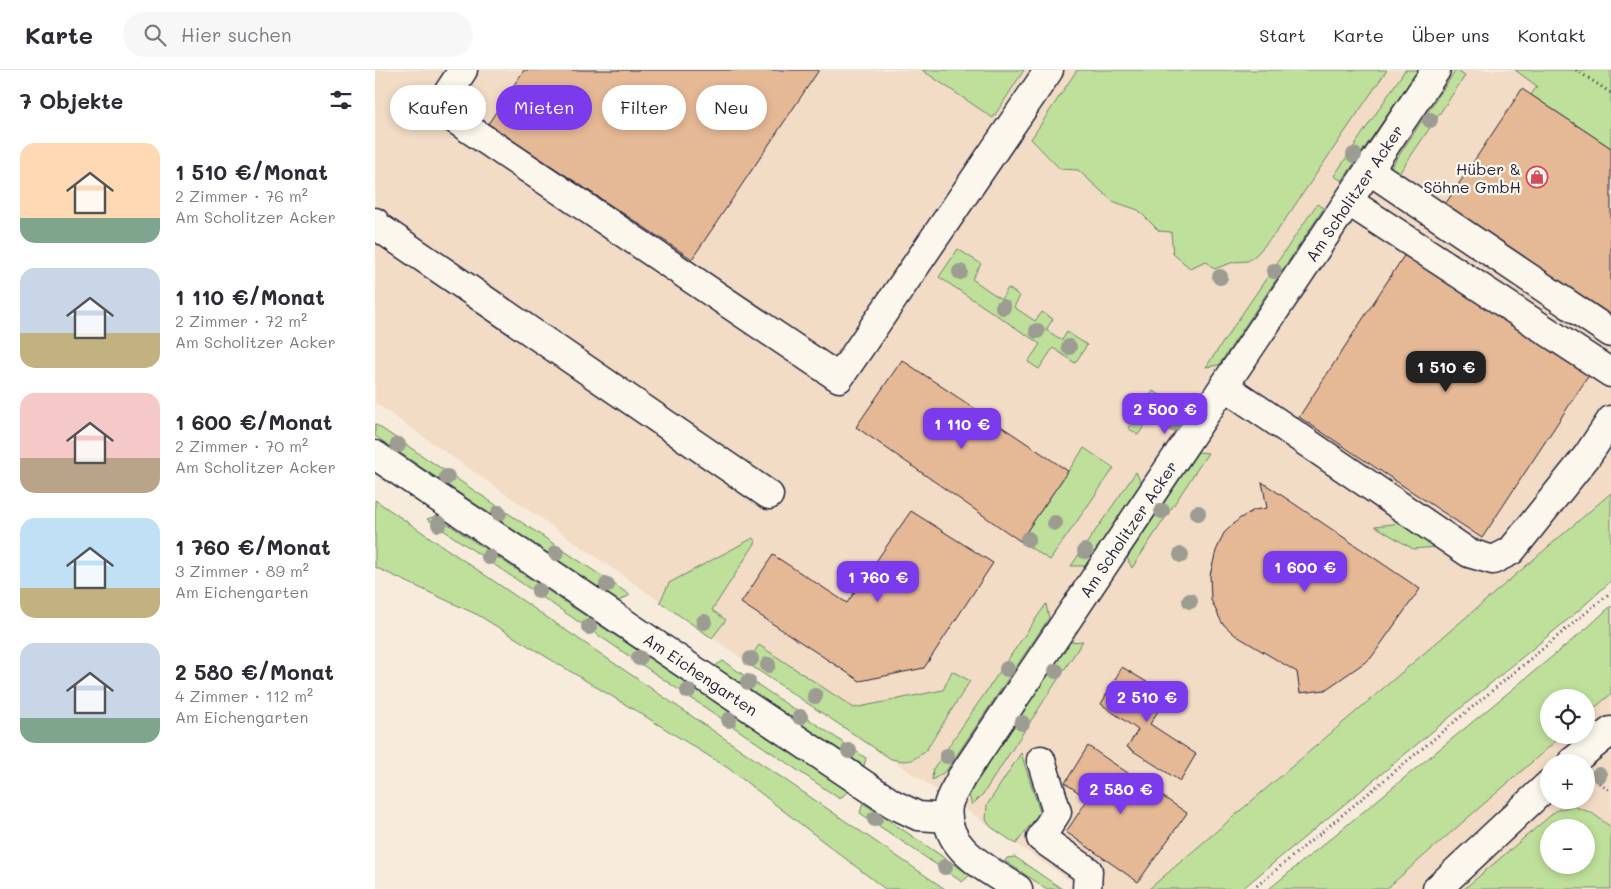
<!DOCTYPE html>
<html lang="de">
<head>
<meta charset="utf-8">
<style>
	:root { --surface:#fff; --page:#f7f7f7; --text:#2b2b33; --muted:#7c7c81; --line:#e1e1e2; --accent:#7c3aed }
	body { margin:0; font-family:Mali,sans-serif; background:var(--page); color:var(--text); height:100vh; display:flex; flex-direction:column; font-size:19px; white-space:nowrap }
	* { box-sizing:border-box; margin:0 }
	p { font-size:16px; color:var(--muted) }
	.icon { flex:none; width:28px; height:28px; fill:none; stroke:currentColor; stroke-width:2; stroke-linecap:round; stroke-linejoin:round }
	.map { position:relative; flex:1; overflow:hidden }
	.details { display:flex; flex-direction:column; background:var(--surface); width:375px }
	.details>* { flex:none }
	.top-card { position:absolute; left:15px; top:15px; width:475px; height:45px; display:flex; gap:10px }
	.fabs { position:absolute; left:1165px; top:619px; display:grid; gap:10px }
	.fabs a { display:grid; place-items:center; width:55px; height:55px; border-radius:50%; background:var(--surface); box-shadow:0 2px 8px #0003; font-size:25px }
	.price { position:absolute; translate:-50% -42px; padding:0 11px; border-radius:10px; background:var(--accent); color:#fff; font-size:16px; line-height:32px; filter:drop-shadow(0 1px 2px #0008) }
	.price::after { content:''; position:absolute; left:50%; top:30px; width:15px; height:11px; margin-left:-8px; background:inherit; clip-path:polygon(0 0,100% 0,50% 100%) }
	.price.selected { background:#222; color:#fff }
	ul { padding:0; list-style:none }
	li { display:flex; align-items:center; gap:15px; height:125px; padding:0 20px }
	li span { display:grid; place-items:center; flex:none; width:140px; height:100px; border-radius:15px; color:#555 }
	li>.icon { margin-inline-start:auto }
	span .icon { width:60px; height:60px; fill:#fffc; stroke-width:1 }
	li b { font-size:21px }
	h2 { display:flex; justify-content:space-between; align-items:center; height:60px; padding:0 20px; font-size:21px }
	.tag { padding:0 18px; border-radius:22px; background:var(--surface); box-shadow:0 2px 8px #0003; font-size:18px; line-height:45px }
	.tag.selected { background:var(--accent); color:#fff }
	header { display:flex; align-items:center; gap:30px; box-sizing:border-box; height:70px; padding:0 25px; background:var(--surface); border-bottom:1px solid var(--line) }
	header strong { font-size:24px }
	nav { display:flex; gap:28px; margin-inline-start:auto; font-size:18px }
	.search { width:350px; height:45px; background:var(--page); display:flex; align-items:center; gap:12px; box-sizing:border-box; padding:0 18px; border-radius:28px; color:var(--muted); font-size:19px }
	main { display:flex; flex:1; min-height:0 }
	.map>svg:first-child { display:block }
	.built { fill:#f2dcc6; fill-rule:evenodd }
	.green { fill:#bee09a; stroke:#70816a; fill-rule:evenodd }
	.building { fill:#e6b996; stroke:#22223b }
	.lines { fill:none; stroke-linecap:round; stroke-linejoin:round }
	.minor-casing { stroke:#22223b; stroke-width:31 }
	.path { stroke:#22223b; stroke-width:3; stroke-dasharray:1 4; stroke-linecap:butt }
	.minor { stroke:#fbf7ec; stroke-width:28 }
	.tree { fill:#9c9c93 }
	.labels { text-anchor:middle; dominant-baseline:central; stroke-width:4.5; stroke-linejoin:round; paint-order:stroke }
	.poi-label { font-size:16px; fill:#22223b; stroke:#fbf7ec; text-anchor:end }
	.street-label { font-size:16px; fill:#22223b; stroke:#fbf7ec }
</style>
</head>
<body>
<header>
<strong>Karte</strong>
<div class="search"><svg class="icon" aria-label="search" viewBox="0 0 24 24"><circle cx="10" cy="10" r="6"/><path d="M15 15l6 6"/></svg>Hier suchen</div>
<nav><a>Start</a><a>Karte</a><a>Über uns</a><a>Kontakt</a></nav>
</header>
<main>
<section class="details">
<h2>7 Objekte<svg class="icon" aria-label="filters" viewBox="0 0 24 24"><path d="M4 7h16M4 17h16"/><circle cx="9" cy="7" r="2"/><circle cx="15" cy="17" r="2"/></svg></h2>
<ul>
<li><span style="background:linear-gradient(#ffd9b3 75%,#7fa58c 0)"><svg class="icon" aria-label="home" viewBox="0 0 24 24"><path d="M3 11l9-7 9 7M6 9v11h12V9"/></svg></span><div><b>1 510 €/Monat</b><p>2 Zimmer · 76 m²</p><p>Am Scholitzer Acker</p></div></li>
<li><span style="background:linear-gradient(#c9d6e8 65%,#c2b280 0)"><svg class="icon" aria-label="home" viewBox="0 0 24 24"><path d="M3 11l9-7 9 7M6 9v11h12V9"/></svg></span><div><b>1 110 €/Monat</b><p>2 Zimmer · 72 m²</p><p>Am Scholitzer Acker</p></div></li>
<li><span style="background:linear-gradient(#f6c9c9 65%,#b9a48a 0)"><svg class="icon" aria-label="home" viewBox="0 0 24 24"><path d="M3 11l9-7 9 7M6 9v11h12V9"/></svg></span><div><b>1 600 €/Monat</b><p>2 Zimmer · 70 m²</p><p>Am Scholitzer Acker</p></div></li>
<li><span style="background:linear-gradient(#bfe0f5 70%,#c2b280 0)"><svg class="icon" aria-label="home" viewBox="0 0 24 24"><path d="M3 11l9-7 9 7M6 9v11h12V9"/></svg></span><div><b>1 760 €/Monat</b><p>3 Zimmer · 89 m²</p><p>Am Eichengarten</p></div></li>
<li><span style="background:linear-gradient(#c9d6e8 75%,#7fa58c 0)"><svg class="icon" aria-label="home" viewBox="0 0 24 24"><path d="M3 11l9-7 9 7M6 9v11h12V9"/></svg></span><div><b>2 580 €/Monat</b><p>4 Zimmer · 112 m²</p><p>Am Eichengarten</p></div></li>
</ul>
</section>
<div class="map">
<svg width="1236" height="819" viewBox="0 0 1236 819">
	<rect width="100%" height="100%" fill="#f7ebdb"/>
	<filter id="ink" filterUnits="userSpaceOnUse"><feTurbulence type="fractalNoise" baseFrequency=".02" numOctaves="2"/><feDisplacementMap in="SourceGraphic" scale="10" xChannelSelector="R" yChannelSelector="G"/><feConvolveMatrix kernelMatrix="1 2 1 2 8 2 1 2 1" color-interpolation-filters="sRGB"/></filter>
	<g filter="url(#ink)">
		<path class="built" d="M 0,0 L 1175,0 L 1236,41 L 1236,423 L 774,819 L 708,819 L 372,592 L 0,333 Z
			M 1236,624 L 1236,819 L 1011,819 L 1188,665 L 1211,665 L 1211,645 ZM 1174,692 L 1211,692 L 1211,730 L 1174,730 ZM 1174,758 L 1211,758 L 1211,795 L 1174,795 Z"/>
		<path class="green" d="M 547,0 L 649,0 L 618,48 Z
			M 702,0 L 1012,0 L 903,160 L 882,184 L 873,191 L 859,192 L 839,199 L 831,191 L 815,198 L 798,184 L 796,162 L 784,161 L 763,140 L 737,131 L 703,100 L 685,99 L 656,69 Z
			M 1030,0 L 1043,0 L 967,111 L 959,106 Z
			M 1081,0 L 1090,6 L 1021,108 L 1014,100 Z
			M 1140,0 L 1236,0 L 1236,78 L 1156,25 L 1162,16 Z
			M 942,134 L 949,138 L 844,295 L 831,297 Z
			M 583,179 L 606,194 L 597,209 L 626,229 L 633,218 L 645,226 L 639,237 L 660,251 L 667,242 L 678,249 L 671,260 L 687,270 L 692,262 L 712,275 L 700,293 L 678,278 L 664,299 L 653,292 L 665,274 L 564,207 Z
			M 778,321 L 789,327 L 763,365 L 753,358 Z
			M 0,354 L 255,525 L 244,531 L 0,366 Z
			M 709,378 L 739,398 L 675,490 L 645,471 Z
			M 823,382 L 833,383 L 757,498 L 752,488 Z
			M 761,402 L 766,413 L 710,496 L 696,496 Z
			M 1236,423 L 1236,511 L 1202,542 L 867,819 L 774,819 Z
			M 0,430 L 570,819 L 510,819 L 353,698 L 268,645 L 183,594 L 103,545 L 0,497 Z
			M 61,446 L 473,721 L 465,729 L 52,449 Z
			M 1026,453 L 1062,477 L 1038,479 L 1000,456 Z
			M 378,468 L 381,472 L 337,540 L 351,550 L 337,568 L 285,532 L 294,513 Z
			M 671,534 L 674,548 L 571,701 L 557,710 L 558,699 Z
			M 1236,536 L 1236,624 L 1211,645 L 1211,628 L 1174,628 L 1174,665 L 1188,665 L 1011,819 L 894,819 L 1212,558 Z
			M 708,571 L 608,724 L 597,735 L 594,725 L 605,705 L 695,572 Z
			M 384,575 L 479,638 L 568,620 L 577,601 L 595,611 L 550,682 L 537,690 L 529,691 L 516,689 L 372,593 Z
			M 348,591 L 491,688 L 489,696 L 340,596 Z
			M 646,683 L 665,742 L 641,774 L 616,757 L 611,750 L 612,735 Z
			M 488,733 L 595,805 L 587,812 L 485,743 Z
			M 1198,736 L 1217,743 L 1236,757 L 1236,819 L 1089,819 L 1182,740 ZM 1174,758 L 1211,758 L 1211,795 L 1174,795 Z
			M 640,787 L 687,819 L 672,819 L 630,791 L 632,788 Z"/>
		<path class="building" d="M 149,0 L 444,0 L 317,189 L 113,54 Z
			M 1147,19 L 1236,78 L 1236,247 L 1069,136 Z
			M 1034,178 L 1218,299 L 1107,468 L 924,347 Z
			M 527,290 L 693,401 L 645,471 L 481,357 Z
			M 887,412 L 1045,519 L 996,588 L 950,620 L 925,623 L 922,602 L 860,565 L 847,553 L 836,530 L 835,505 L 841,481 L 849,463 L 864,449 L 879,440 L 892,438 Z
			M 536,441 L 618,493 L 549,598 L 485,611 L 366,533 L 398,485 L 472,533 Z
			M 747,597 L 793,625 L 775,654 L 821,684 L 805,711 L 752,677 L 763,660 L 726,634 Z
			M 713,676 L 812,743 L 763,812 L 691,762 L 713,729 L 690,713 Z"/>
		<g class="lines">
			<g class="minor-casing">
				<path id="minor" d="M 88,0 L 63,38 L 464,308 L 674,0
					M 994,100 L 1236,263
					M 973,131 L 1236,303
					M 0,152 L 2,156 L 394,425
					M 849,316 L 1094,483 L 1118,490 L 1136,481 L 1212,386 L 1236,350
					M 0,385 L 518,734 L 543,746 L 572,748
					M 666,690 L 682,742 L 666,768 L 713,801 L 712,819
					M 1197,692 L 1236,661
					M 643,819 C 614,799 567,779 573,736 C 574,727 582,717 586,708 L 1061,0
					M 1062,819 L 1174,714"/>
			</g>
			<path class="path" d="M 1201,0 L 1236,23
				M 1220,710 L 1236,721
				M 878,819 L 1236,522"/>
			<use href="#minor" class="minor"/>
		</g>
		<g class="tree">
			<circle cx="1055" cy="50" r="8"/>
			<circle cx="979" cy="85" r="8"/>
			<circle cx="899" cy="201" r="8"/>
			<circle cx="585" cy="202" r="8"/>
			<circle cx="845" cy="207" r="8"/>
			<circle cx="628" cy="237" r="8"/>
			<circle cx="662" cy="261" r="8"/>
			<circle cx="694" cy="277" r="8"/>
			<circle cx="798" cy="354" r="8"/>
			<circle cx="23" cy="375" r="8"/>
			<circle cx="72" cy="407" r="8"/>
			<circle cx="787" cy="441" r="8"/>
			<circle cx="124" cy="443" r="8"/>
			<circle cx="823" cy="443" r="8"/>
			<circle cx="680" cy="453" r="8"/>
			<circle cx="64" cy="454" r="8"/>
			<circle cx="653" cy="469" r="8"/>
			<circle cx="710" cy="481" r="8"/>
			<circle cx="181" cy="483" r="8"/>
			<circle cx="806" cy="485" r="8"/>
			<circle cx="114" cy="487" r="8"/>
			<circle cx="232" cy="515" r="8"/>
			<circle cx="164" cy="521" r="8"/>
			<circle cx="815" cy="531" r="8"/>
			<circle cx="329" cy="552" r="8"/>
			<circle cx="214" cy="557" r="8"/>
			<circle cx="264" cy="588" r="8"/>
			<circle cx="376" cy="589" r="8"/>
			<circle cx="393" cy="595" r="8"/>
			<circle cx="632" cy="599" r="8"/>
			<circle cx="681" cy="601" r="8"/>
			<circle cx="373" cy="612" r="8"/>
			<circle cx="313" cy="621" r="8"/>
			<circle cx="440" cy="626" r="8"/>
			<circle cx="425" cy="647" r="8"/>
			<circle cx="354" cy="650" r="8"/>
			<circle cx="647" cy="653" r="8"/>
			<circle cx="474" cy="681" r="8"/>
			<circle cx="572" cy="686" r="8"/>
			<circle cx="1224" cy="705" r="8"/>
			<circle cx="500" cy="749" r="8"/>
			<circle cx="570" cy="797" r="8"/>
		</g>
	</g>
	<defs>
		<g id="shop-ring" transform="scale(1.125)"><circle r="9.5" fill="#fbf7ec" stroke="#d1495b" stroke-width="1.5"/><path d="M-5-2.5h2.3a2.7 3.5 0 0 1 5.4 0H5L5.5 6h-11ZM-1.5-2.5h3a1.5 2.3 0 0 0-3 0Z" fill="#d1495b"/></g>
	</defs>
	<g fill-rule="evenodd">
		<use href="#shop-ring" x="1162" y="107"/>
	</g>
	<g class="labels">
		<g class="poi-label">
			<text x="1146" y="98">Hüber &amp;<tspan x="1146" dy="18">Söhne GmbH</tspan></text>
		</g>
		<g class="street-label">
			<text transform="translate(979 123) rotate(-56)">Am Scholitzer Acker</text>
			<text transform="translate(753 459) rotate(-56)">Am Scholitzer Acker</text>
			<text transform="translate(326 604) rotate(34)">Am Eichengarten</text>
		</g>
	</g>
</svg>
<div class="fabs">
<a><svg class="icon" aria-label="locate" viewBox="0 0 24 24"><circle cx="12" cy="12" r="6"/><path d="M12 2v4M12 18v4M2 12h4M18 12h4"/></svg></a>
<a>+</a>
<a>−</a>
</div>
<b class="price selected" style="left:1071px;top:323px">1 510 €</b>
<b class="price" style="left:790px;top:365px">2 500 €</b>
<b class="price" style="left:587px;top:380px">1 110 €</b>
<b class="price" style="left:930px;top:523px">1 600 €</b>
<b class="price" style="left:503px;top:533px">1 760 €</b>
<b class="price" style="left:772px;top:653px">2 510 €</b>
<b class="price" style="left:746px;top:745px">2 580 €</b>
<div class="top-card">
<a class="tag">Kaufen</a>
<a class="tag selected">Mieten</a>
<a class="tag">Filter</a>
<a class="tag">Neu</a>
</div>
</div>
</main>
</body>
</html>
